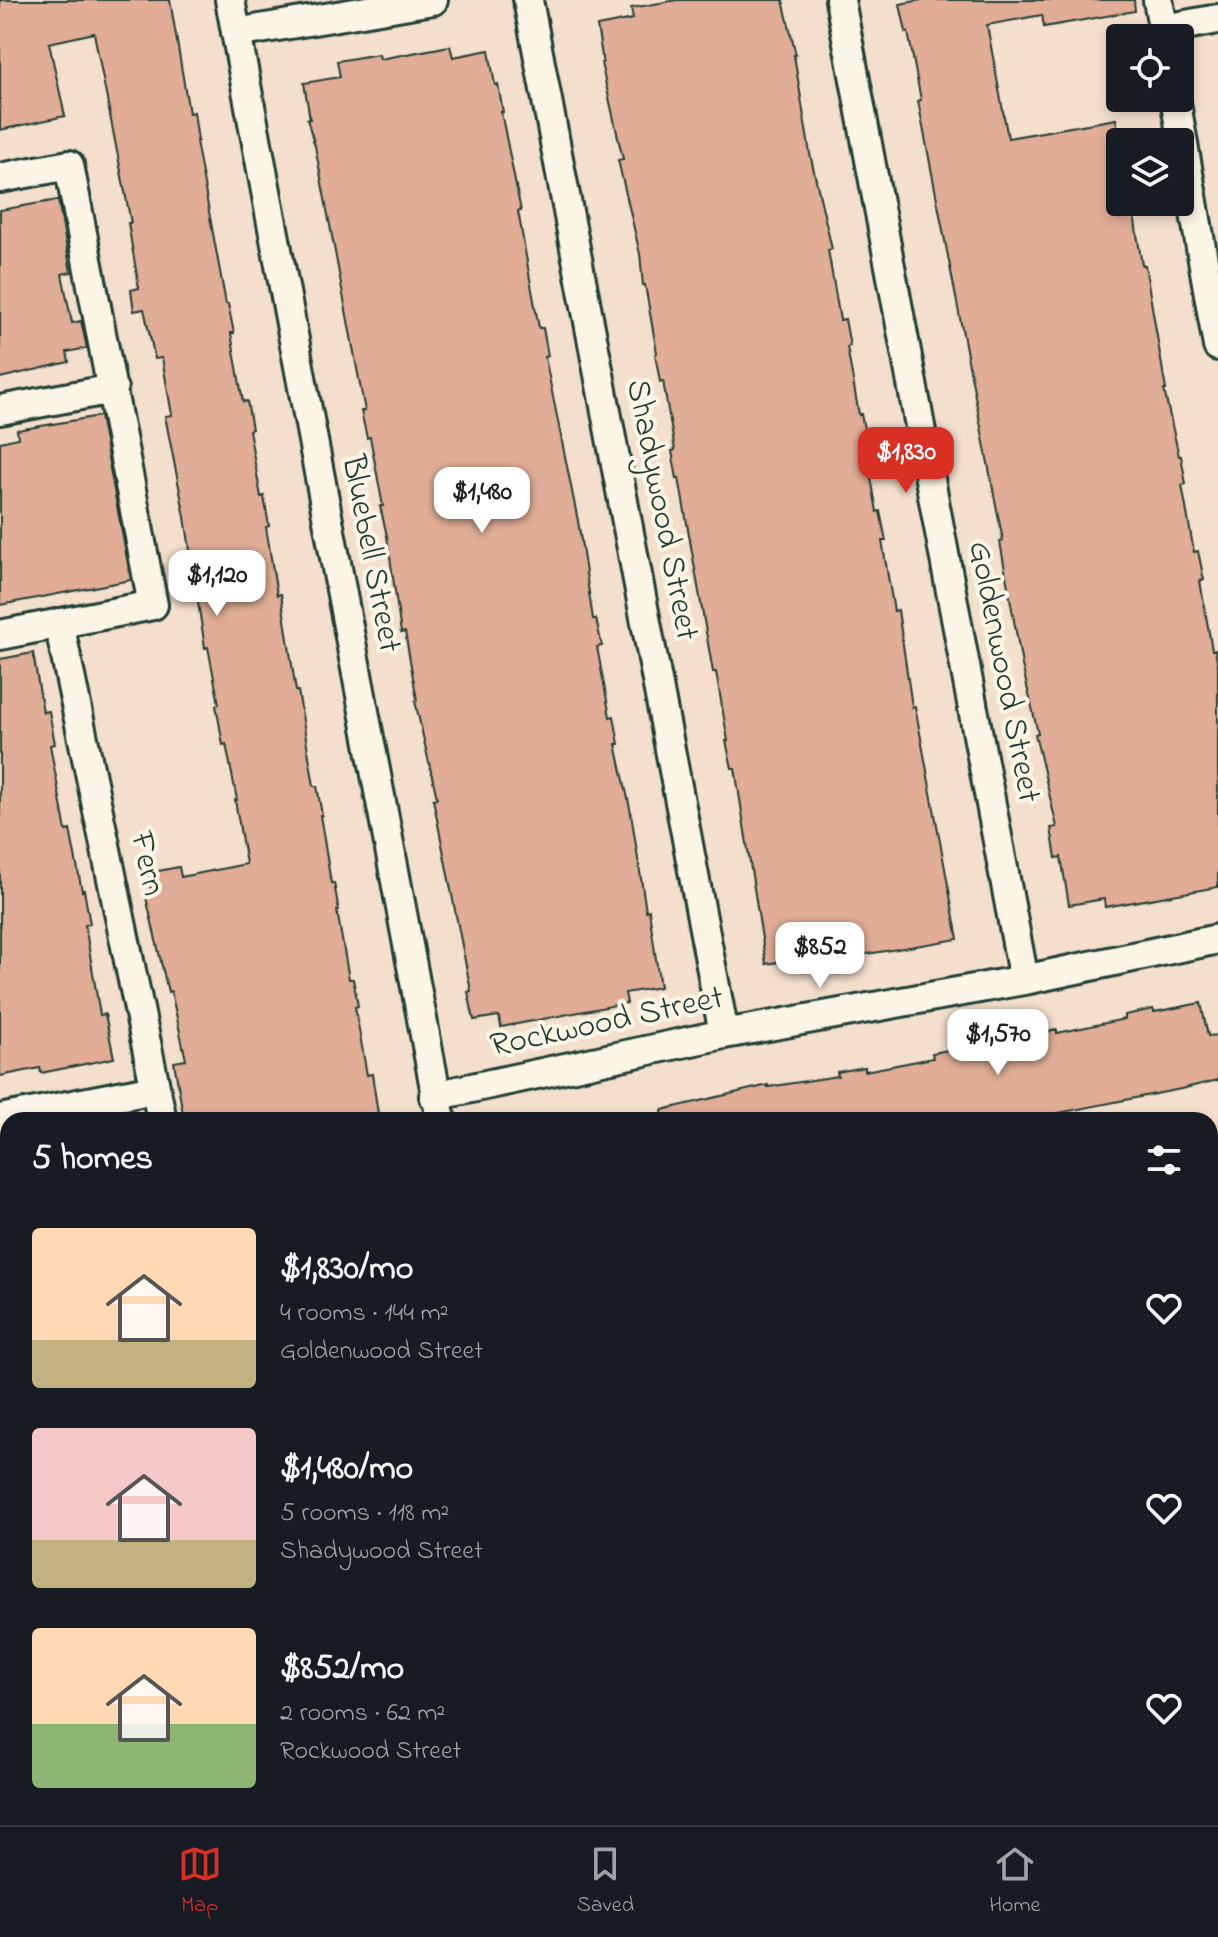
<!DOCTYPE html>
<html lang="en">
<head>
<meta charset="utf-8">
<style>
	:root { --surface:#171b24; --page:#20242c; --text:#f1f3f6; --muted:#9ea1a6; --line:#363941; --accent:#d93025 }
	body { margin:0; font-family:"Indie Flower",sans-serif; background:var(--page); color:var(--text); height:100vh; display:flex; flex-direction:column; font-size:30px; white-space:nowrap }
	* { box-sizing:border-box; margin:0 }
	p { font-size:26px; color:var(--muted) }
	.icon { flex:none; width:44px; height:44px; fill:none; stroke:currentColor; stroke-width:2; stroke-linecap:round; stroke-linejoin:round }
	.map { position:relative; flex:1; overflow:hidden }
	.sheet { position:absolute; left:0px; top:1112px; width:1218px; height:714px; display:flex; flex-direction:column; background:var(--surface); border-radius:24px 24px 0 0; box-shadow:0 4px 12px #0003 }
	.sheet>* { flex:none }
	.controls { position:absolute; left:1106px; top:24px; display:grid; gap:16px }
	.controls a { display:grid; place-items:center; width:88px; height:88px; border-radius:8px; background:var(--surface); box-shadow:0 4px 12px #0003; font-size:40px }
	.price { position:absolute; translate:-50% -68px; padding:0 18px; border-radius:16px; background:#fff; color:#222; font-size:26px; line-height:52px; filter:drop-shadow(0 2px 4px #0008) }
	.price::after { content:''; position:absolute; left:50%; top:48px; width:24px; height:18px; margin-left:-12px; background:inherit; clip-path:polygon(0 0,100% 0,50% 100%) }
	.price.active { background:var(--accent); color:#fff }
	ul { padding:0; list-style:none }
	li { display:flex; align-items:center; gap:24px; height:200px; padding:0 32px }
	li span { display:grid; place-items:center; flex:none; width:224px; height:160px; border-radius:8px; color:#555 }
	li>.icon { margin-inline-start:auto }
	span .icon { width:96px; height:96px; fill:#fffc; stroke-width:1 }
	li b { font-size:34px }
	h2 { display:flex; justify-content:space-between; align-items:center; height:96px; padding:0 32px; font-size:34px }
	.menu { display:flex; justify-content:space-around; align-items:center; height:112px; border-top:2px solid var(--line); background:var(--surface); font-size:22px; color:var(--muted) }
	.menu a { display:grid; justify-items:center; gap:4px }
	.menu .active { color:var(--accent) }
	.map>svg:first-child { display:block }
	.building { fill:#e1ad96; stroke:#1f3d34; stroke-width:2 }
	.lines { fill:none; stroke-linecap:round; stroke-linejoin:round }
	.street-casing { stroke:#1f3d34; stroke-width:34 }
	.street { stroke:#fcf5e5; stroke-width:28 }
	.labels { text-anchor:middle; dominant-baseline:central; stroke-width:8; stroke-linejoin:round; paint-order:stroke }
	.street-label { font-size:34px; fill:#1f3d34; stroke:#fcf5e5 }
</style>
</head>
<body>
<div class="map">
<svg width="1218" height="1825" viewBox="0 0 1218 1825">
	<rect width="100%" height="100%" fill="#f4dfcd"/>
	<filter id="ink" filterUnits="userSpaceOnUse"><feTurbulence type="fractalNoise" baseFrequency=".0125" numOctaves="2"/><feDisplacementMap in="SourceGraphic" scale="16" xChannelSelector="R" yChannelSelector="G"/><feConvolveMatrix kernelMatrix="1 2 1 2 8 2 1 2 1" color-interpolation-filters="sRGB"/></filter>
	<g filter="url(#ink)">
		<path class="building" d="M 0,0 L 170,0 L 189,113 L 194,112 L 198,141 L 196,141 L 226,304 L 228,304 L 234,333 L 231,333 L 243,402 L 247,401 L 252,429 L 249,430 L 261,497 L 264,496 L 269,526 L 266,527 L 277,595 L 281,594 L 296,691 L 298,691 L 314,786 L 317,786 L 322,815 L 320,815 L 331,883 L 334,883 L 339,911 L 337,911 L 349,979 L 353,979 L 358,1006 L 355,1007 L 367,1075 L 372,1074 L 379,1120 L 184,1120 L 174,1062 L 186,1060 L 171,991 L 168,992 L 146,897 L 152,896 L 148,873 L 179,867 L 181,877 L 246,864 L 235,800 L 237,800 L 226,744 L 223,745 L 216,705 L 219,704 L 208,647 L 205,648 L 185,517 L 165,416 L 172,415 L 162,358 L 155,359 L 144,309 L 134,311 L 131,290 L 139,288 L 128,223 L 131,223 L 94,33 L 49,43 L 65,116 L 0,130 Z
			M 677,0 L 783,0 L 796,55 L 794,55 L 810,154 L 832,249 L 828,250 L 840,320 L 845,319 L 850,346 L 847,347 L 859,415 L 861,414 L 867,443 L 865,443 L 877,512 L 880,511 L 886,541 L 882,541 L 894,611 L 898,610 L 912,707 L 915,706 L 958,939 L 849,957 L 850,960 L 793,970 L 791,960 L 766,964 L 735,768 L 732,768 L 726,741 L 728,741 L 716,672 L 713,672 L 679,478 L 677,479 L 672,451 L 675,450 L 663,381 L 660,382 L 655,354 L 657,353 L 645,285 L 643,285 L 640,254 L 618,160 L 623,159 L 601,63 L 603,62 L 597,26 L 633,19 L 631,8 Z
			M 921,0 L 1134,0 L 1135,11 L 1044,27 L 1042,15 L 987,25 L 1008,138 L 1116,119 L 1120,143 L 1120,218 L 1134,215 L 1142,265 L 1145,265 L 1166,390 L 1164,390 L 1179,456 L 1181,456 L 1186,484 L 1182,485 L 1194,552 L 1198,551 L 1204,580 L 1200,581 L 1212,650 L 1215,650 L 1218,665 L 1218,887 L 1105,907 L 1104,899 L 1069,905 L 1061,857 L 1056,858 L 1051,828 L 1057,827 L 1035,734 L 1038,733 L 1022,665 L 1000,542 L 1003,541 L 918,101 L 921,100 L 908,32 L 906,32 L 900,4 Z
			M 450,46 L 453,57 L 489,50 L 495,85 L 498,84 L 503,112 L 501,112 L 521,211 L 518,211 L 530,279 L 539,328 L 543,328 L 548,356 L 545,357 L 578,521 L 593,619 L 596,619 L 602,646 L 597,647 L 610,717 L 614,716 L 619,744 L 616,744 L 631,813 L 646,911 L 649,910 L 660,987 L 625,993 L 627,1003 L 501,1027 L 499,1016 L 474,1020 L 468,992 L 471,991 L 433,799 L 437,798 L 415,701 L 417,700 L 405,632 L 401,633 L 387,536 L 380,506 L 383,506 L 370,437 L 367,438 L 361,411 L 365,411 L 315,146 L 307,119 L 310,119 L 304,83 L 340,77 L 337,61 L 379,54 L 380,59 Z
			M 58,200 L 71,272 L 62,274 L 72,323 L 81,321 L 87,348 L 67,352 L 69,362 L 0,378 L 0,210 Z
			M 100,416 L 131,580 L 0,605 L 0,442 L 18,438 L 17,430 Z
			M 33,653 L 43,712 L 49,711 L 55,744 L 50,745 L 66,831 L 70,830 L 82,891 L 84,890 L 90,924 L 85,925 L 100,1015 L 105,1014 L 114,1058 L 41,1073 L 40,1068 L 0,1076 L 0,659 Z
			M 1201,1003 L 1208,1036 L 1218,1035 L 1218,1080 L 1181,1089 L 1023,1120 L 663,1120 L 662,1110 L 768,1085 L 768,1087 L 838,1076 L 837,1072 L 865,1067 L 865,1071 L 933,1058 L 932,1053 L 960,1048 L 961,1051 L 1030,1035 L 1057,1030 L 1057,1033 L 1125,1019 L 1125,1015 L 1153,1009 L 1154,1012 Z"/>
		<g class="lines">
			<g class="street-casing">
				<path id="street" d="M 230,0 L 441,1120
					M 528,0 L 724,1034
					M 840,0 L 1024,980
					M 1158,0 L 1165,38
					M 1164,29 L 1218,19
					M 236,33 L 433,0
					M 1175,98 L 1218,346
					M 0,178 L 69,165 L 153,605 L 0,635
					M 0,410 L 113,389
					M 59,623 L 162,1120
					M 434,1096 L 724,1034 L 1024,980 L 1218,939
					M 0,1119 L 155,1089
					M 1210,1283 L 1218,1281
					M 0,1348 L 8,1347
					M 0,1574 L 8,1572
					M 0,1807 L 8,1805
					M 391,1818 L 392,1825
					M 600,1818 L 601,1825"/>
			</g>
			<use href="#street" class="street"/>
		</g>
	</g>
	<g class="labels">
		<g class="street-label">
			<text transform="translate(661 510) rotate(79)">Shadywood Street</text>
			<text transform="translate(370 554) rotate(79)">Bluebell Street</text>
			<text transform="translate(1003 672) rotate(79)">Goldenwood Street</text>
			<text transform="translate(146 864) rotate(78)">Fern</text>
			<text transform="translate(607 1023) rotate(-12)">Rockwood Street</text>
		</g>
	</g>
</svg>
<div class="controls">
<a><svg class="icon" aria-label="locate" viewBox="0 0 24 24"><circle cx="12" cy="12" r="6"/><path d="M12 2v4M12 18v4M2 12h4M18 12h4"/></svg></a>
<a><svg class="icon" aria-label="layers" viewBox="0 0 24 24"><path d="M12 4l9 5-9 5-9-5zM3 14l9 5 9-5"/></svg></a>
</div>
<b class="price active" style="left:906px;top:495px">$1,830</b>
<b class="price" style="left:482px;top:535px">$1,480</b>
<b class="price" style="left:217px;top:618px">$1,120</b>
<b class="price" style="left:820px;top:990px">$852</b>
<b class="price" style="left:998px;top:1077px">$1,570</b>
<section class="sheet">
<h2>5 homes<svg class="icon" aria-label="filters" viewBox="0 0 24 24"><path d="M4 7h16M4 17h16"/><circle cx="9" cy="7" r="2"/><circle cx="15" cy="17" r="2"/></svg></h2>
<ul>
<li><span style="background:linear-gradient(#ffd9b3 70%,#c2b280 0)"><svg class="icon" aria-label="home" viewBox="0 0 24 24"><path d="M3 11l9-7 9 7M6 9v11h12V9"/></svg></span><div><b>$1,830/mo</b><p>4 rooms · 144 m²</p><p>Goldenwood Street</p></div><svg class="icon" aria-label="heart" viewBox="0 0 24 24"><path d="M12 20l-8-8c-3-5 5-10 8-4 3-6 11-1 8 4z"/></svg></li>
<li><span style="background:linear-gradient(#f6c9c9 70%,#c2b280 0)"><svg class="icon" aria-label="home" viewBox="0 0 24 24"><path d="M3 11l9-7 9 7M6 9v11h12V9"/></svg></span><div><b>$1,480/mo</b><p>5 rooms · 118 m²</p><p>Shadywood Street</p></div><svg class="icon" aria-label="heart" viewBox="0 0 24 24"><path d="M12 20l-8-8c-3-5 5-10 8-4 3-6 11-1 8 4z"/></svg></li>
<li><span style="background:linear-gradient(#ffd9b3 60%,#8fb573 0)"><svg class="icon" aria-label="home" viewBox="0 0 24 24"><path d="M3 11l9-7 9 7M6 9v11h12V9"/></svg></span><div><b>$852/mo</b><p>2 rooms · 62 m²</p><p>Rockwood Street</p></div><svg class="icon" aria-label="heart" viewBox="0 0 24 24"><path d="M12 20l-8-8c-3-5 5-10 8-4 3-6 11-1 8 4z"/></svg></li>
</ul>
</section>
</div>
<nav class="menu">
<a class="active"><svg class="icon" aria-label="map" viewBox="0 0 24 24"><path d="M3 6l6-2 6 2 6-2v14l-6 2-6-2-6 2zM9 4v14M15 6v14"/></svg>Map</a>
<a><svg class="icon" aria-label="saved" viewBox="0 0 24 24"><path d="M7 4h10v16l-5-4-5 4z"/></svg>Saved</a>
<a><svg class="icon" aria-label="home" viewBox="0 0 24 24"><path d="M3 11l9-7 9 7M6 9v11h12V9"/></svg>Home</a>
</nav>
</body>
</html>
